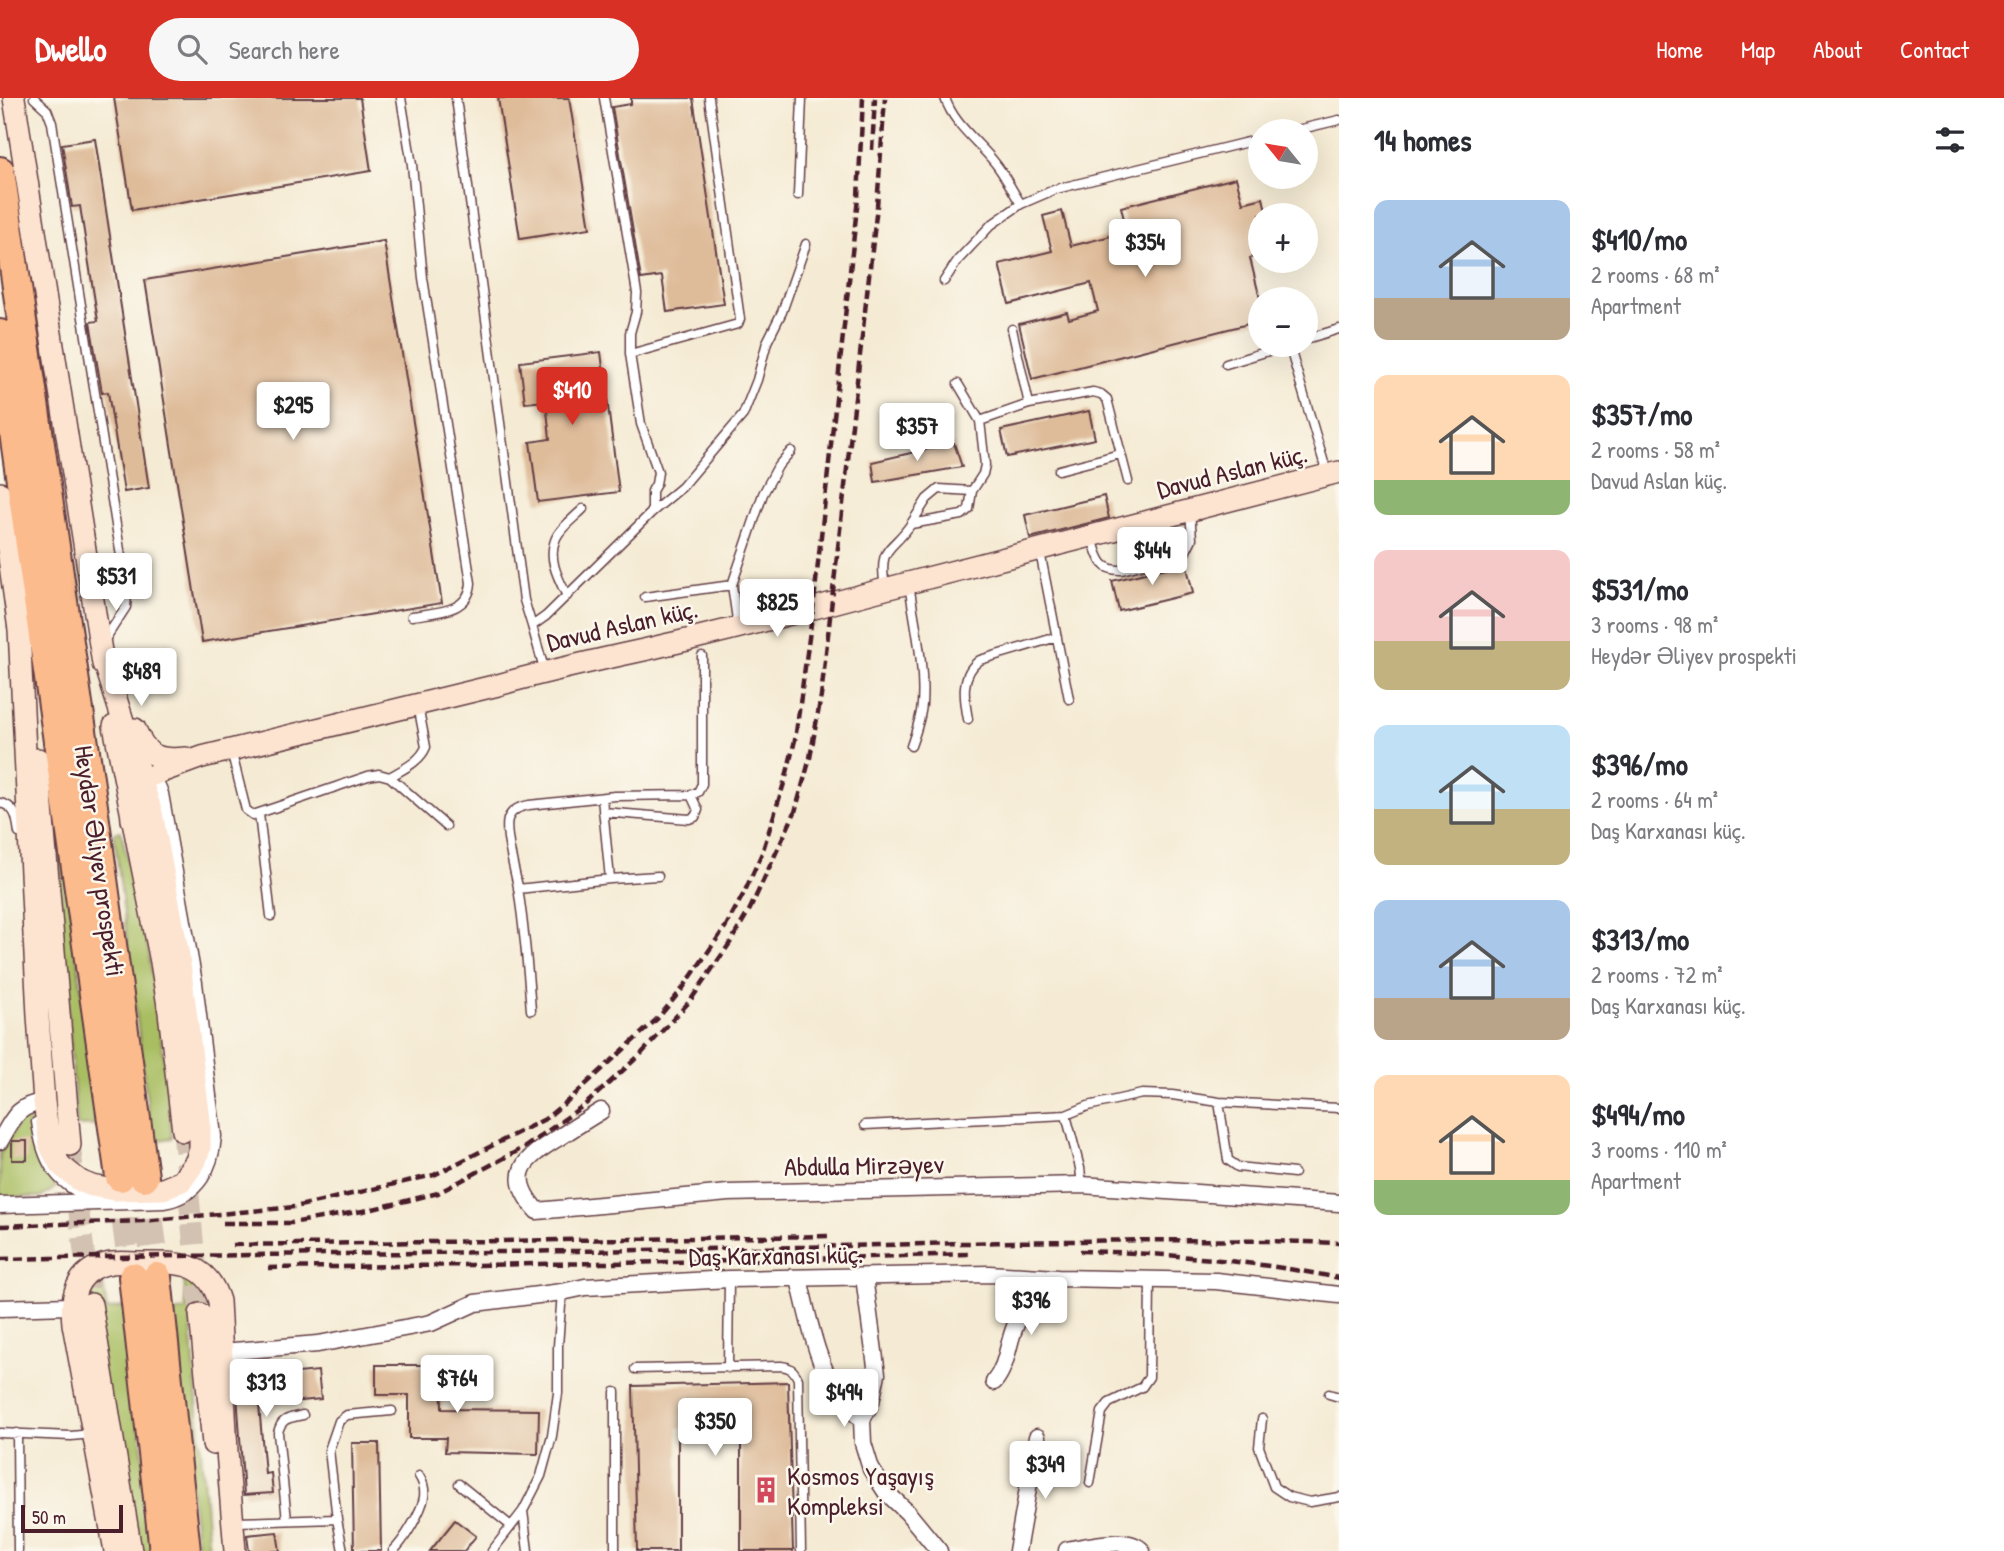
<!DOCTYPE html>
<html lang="en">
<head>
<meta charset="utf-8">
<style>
	:root { --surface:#fff; --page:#f7f7f7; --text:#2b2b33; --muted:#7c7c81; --accent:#d93025 }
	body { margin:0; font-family:"Patrick Hand",sans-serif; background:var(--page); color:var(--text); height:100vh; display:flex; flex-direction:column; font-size:26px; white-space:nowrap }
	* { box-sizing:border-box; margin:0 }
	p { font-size:23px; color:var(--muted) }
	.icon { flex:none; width:38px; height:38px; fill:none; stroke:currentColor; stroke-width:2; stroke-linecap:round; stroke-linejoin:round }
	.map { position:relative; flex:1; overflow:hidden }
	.panel { display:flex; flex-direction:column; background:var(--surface); width:665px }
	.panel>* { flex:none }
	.needle { width:46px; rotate:300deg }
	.fabs { position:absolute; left:1248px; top:21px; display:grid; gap:14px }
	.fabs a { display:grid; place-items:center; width:70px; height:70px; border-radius:50%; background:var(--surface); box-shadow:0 7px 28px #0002; font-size:35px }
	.scale { position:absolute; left:21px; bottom:18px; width:102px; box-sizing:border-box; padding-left:7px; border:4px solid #4a1f2b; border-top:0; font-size:19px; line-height:24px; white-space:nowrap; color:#4a1f2b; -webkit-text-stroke:5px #fbf7ec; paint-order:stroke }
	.price { position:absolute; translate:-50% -60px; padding:0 16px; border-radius:7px; background:#fff; color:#222; font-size:23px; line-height:46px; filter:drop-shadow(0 2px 4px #0008) }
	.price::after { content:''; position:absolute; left:50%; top:42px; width:21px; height:16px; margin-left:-10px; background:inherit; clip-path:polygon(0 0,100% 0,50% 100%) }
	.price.selected { background:var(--accent); color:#fff }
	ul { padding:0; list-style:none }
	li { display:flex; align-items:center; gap:21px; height:175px; padding:0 35px }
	li span { display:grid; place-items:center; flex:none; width:196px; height:140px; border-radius:14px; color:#555 }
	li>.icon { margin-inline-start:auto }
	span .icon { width:84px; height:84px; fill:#fffc; stroke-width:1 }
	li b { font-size:30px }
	h2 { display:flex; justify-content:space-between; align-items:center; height:84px; padding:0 35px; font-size:30px }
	header { display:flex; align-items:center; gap:42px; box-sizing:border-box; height:98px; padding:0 35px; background:var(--accent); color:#fff }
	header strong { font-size:33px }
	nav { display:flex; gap:38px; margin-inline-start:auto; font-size:24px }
	.search { width:490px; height:63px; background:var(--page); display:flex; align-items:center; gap:18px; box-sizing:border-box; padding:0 24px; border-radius:38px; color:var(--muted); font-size:26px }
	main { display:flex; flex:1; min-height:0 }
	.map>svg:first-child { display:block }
	.green { fill:#a9be62; stroke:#7a6e46; stroke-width:2 }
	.building { fill:#debb99 }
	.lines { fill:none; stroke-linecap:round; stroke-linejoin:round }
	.secondary-tunnel { stroke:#d3c2b2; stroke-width:21; stroke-dasharray:21 10; stroke-linecap:butt }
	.highway-tunnel { stroke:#d3c2b2; stroke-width:28; stroke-dasharray:28 14; stroke-linecap:butt }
	.lane-casing { stroke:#643e44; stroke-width:11 }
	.street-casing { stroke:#643e44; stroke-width:19 }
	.secondary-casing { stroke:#643e44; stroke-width:24 }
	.highway-casing { stroke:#643e44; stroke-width:32 }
	.lane { stroke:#fff; stroke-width:8 }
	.street { stroke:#fff; stroke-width:16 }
	.secondary { stroke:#fde4d1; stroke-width:21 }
	.highway { stroke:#fbbb8c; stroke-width:28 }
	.rail { stroke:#4a1f2b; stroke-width:4.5; stroke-dasharray:10 5; stroke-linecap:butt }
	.labels { text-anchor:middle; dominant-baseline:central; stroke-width:5; stroke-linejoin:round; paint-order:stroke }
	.street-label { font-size:26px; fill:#4a1f2b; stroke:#fbf7ec }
	.poi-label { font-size:26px; fill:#4a1f2b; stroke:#fbf7ec; text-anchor:start }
</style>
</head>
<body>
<header>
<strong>Dwello</strong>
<div class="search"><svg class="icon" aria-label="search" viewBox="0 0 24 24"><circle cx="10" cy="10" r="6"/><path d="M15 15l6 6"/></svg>Search here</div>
<nav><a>Home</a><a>Map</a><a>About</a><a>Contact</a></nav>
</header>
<main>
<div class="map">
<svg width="1339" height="1453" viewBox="0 0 1339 1453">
	<rect width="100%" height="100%" fill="#fbf7ec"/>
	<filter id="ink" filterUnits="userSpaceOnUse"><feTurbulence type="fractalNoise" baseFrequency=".0143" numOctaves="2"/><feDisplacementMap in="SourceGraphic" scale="14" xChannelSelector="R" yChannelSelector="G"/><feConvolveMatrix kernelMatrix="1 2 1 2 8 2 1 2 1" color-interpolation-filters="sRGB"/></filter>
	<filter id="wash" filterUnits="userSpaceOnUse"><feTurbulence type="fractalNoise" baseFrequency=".00686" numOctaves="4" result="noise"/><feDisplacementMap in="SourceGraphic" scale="28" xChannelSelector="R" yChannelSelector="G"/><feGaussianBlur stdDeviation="1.57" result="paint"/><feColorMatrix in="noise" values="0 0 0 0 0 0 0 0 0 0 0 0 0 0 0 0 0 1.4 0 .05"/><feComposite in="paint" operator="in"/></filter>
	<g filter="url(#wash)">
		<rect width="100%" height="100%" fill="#f5ebd4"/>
		<path class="green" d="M 56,696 L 99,1027 L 77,1028 L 62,840 Z
			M 121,733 L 148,851 L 164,961 L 172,1040 L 152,1043 L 114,735 Z
			M 28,1017 L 34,1053 L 42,1070 L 56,1089 L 42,1099 L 0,1099 L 0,1056 L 20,1021 Z
			M 102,1175 L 107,1212 L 127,1208 L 153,1453 L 138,1453 L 79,1204 L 81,1195 Z
			M 184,1178 L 201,1193 L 207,1213 L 190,1215 L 209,1453 L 198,1453 L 171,1214 L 186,1212 Z"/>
		<g id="blocks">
			<path class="building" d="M 114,0 L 360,0 L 371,73 L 132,112 Z
				M 498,0 L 569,0 L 590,130 L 520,141 Z
				M 631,0 L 693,0 L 724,206 L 667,214 L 662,178 L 641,181 L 612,9 L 631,6 Z
				M 95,41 L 149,390 L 124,394 L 108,294 L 102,295 L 90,224 L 98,223 L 80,108 L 72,109 L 62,46 Z
				M 1236,80 L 1243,105 L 1263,100 L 1267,117 L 1260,117 L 1260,157 L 1250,160 L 1260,201 L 1260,223 L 1032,281 L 1019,226 L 1067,214 L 1069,221 L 1098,213 L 1091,185 L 1009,206 L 999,166 L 1052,153 L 1043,118 L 1062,113 L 1071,148 L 1127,134 L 1121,109 Z
				M 384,143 L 442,505 L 202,544 L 145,182 Z
				M 601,254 L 619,394 L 538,404 L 530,344 L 550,341 L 546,303 L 525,305 L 520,264 Z
				M 1089,313 L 1095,341 L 1007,359 L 1001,332 Z
				M 954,345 L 962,369 L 875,384 L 872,364 Z
				M 1104,398 L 1109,420 L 1030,440 L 1025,417 Z
				M 1186,465 L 1193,495 L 1119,513 L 1112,483 Z
				M 12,1043 L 27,1043 L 27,1062 L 12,1062 Z
				M 376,1267 L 441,1267 L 442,1311 L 539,1312 L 538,1356 L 445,1354 L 446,1340 L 409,1340 L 409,1297 L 376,1297 Z
				M 318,1273 L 321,1301 L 259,1307 L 265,1376 L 271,1375 L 273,1395 L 244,1397 L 236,1281 Z
				M 788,1284 L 793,1453 L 741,1453 L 741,1330 L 678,1330 L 678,1453 L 637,1453 L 633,1288 Z
				M 352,1345 L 379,1345 L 381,1453 L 354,1453 Z
				M 455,1422 L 476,1438 L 464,1453 L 430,1453 Z
				M 277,1434 L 280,1453 L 249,1453 L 247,1437 Z"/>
		</g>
	</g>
	<g filter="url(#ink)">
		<use href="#blocks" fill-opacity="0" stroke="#643e44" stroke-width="2"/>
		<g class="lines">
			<path class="secondary-tunnel" d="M 183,1033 L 200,1216
				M 70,1047 L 91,1206"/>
			<path class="highway-tunnel" d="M 120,1079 L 133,1179
				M 144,1079 L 157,1179"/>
			<g class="lane-casing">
				<path id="lane" d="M 34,0 L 47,12 L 52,25 L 127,496 L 126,509 L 104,543
					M 401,0 L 412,67 L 423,180 L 471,485 C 469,515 436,514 412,518
					M 456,0 L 524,502 L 532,528
					M 604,0 L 637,195 L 636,214 L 630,235 L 630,256 L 641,326 L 658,374 L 656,386 L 652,393 L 652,414
					M 945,0 C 954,27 978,43 995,65 C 1005,77 1012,93 1021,106
					M 1293,33 L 1339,22
					M 798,97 L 802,0
					M 944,183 L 958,162 L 991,127 L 1021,106 L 1056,91 L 1260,41
					M 1012,231 L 1029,306
					M 1306,241 L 1339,231
					M 1289,247 L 1327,375
					M 630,256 L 738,226 L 740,221 L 709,0
					M 1226,266 L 1288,247
					M 980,323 L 1029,306 L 1093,294 L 1101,296 L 1107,301 L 1128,383
					M 1059,372 L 1120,356
					M 911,426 L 927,401 L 939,391 L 972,393
					M 1092,440 C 1098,458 1099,473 1122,472 L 1185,455 L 1192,441 L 1190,413
					M 1040,454 L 1069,601
					M 909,485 C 914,524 925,566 922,606 C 921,620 916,634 911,648
					M 732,487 L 738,529
					M 885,489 C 878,447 891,455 911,426 L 962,417 L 969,411 L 972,393 L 983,376 L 985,367 L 980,323 L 958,286
					M 567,498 C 558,480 547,460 556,440 C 561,429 575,419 583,411
					M 645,499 L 732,487 L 763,396 L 778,368 L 791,353
					M 545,574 L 532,528 L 546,518 L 652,414 L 682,389 L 743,317 L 757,282 L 767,244 L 782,214 L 806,146
					M 968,621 C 964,600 960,576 980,562 L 1057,539
					M 231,652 L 246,712 L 253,717 L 368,678 L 379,676 L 390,679 L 446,728
					M 390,679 C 403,671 420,664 426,649 L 418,607
					M 602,700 L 610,781 L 658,778
					M 0,705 C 16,708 17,721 19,735
					M 603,714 L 689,721 L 695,719 L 698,712 L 691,697
					M 259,716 L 271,818
					M 518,791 L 610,781
					M 531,912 C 528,871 524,830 518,789 C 515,773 504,735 508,721 C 512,711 520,709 529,707 L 615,698 L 691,697 L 698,694 L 702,686 L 702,558
					M 1219,1004 L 1228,1062 L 1238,1069 L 1294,1075
					M 1066,1017 L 1088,1008 L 1142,996 L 1172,997 L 1219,1004 L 1339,1010
					M 36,1024 C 41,1061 52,1085 89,1100
					M 865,1027 L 1066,1017 L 1080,1070 L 1082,1087
					M 728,1270 L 729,1181
					M 635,1271 L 781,1268 C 790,1269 794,1272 798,1281 L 801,1453
					M 1329,1296 L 1339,1299
					M 1262,1321 L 1259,1349 L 1274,1389 L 1289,1399 L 1310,1404 L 1339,1399
					M 0,1335 L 71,1338 L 92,1336
					M 17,1335 L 18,1453
					M 1090,1385 L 1102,1314 L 1109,1305 L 1142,1289 L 1149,1279 L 1150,1181
					M 459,1386 L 511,1428
					M 523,1413 L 528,1453
					M 337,1421 L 329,1352 L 339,1323 L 347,1317 L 392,1313
					M 287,1422 L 278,1335 C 281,1320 289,1320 303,1317
					M 235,1424 L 337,1421 L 343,1453
					M 393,1453 C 403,1444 422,1413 424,1399 C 425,1391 423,1384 419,1378
					M 492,1453 L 523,1413 L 541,1378 L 552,1338 L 558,1295 L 558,1248 L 562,1194
					M 615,1453 L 615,1294"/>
			</g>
			<g class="street-casing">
				<path id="street" d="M 601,1013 C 586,1022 572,1031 558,1040 C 525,1060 504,1076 537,1113 L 728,1095 L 1082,1087 L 1339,1105
					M 0,1043 C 13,1021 17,1007 44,1004
					M 0,1107 L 164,1102 C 197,1096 211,1069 213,1038 L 194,885 L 160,696 C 157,685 153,682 142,681
					M 799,1181 C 808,1218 818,1274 843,1303 C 848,1310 856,1315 862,1322 L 863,1345 L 871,1371 L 886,1394 L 907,1414 L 939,1453
					M 0,1210 L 71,1208
					M 221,1254 L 318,1246 L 431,1225 L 475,1205 L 562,1194 L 585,1189 L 729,1181 L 989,1176 L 1058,1180 L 1216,1183 L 1339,1197
					M 994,1284 C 1008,1267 1007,1246 1016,1226 C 1024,1208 1044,1194 1058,1180
					M 862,1322 L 871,1304 L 877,1276 L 864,1179
					M 1067,1452 C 1086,1449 1128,1437 1142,1453
					M 1017,1453 L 1037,1339"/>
			</g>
			<g class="secondary-casing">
				<path id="secondary" d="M 14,0 L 103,566
					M 0,395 L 21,546
					M 19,531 L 38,918 L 44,1004 L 50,1048 L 60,1067 L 80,1083 L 92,1088 L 114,1092 L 163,1091 L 182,1083 L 196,1063 L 200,1050 L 200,1022 L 179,858 L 152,715 L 101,553
					M 114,628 L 161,864 L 169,914 L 183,1033
					M 135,631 C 147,658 156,663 186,660
					M 38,661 L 70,1047
					M 132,722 C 131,705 126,690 142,681 L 202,659 L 498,587 C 561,569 624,557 687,542 C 753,526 819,509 885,491 L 1339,374
					M 91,1206 L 131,1453
					M 200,1216 L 213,1346
					M 115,1453 L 73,1226 C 70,1199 76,1173 106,1166 C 117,1163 129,1165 139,1165 C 176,1165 206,1161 219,1203 L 227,1353 L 235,1453"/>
			</g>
			<g class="highway-casing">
				<path id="highway" d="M 0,73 L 92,701 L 144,1079
					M 0,236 L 120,1079
					M 133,1179 L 164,1453
					M 157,1179 L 186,1453"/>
			</g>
			<use href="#lane" class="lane"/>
			<use href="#street" class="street"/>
			<use href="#secondary" class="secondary"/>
			<use href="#highway" class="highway"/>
			<path class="rail" d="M 872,52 L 875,0
				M 223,1125 L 291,1125 L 369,1112 L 438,1095 L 525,1049 L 587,1005 L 641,956 L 690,903 L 730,845 L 750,811 L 795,714 L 810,660 L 821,598 L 877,108 L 885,0
				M 0,1128 L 142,1123 L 295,1109 L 434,1077 L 545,1021 L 571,1000 L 658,920 L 683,890 L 726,828 L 744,795 L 762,755 L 786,679 L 795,642 L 813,511 L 858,100 L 863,0
				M 233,1147 L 828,1138
				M 1080,1153 C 1166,1155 1254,1163 1339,1180
				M 0,1161 C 251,1156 502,1155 754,1150 C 949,1146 1144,1138 1339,1145
				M 268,1170 L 741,1163 L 968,1156"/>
		</g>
	</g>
	<defs>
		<g id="building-bare" transform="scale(2.1)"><path d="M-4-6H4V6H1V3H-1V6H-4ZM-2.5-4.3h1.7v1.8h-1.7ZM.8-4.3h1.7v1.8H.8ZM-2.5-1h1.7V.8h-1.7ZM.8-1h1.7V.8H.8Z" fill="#d1495b" stroke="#fbf7ec" stroke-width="2.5" paint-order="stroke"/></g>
	</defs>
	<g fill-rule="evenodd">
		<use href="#building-bare" x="766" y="1392"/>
	</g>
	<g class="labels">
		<g class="street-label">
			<text transform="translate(1232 373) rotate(-14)">Davud Aslan küç.</text>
			<text transform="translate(622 527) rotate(-13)">Davud Aslan küç.</text>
			<text transform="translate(100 763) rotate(82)">Heydər Əliyev prospekti</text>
			<text transform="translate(864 1067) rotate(-1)">Abdulla Mirzəyev</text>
			<text transform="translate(776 1157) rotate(-1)">Daş Karxanası küç.</text>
		</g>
		<g class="poi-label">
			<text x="787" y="1377">Kosmos Yaşayış<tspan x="787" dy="30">Kompleksi</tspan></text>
		</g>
	</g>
</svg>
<div class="fabs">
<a><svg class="needle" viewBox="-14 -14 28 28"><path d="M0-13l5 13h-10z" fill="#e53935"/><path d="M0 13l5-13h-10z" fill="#7c7c81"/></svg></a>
<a>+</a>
<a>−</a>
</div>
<div class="scale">50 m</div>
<b class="price" style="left:1145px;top:181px">$354</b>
<b class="price selected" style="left:572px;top:329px">$410</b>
<b class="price" style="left:293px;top:344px">$295</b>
<b class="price" style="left:917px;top:365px">$357</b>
<b class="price" style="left:1152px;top:489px">$444</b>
<b class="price" style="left:116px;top:515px">$531</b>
<b class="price" style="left:777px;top:541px">$825</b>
<b class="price" style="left:141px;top:610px">$489</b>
<b class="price" style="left:1031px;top:1239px">$396</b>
<b class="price" style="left:457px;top:1317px">$764</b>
<b class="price" style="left:266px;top:1321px">$313</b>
<b class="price" style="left:844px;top:1331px">$494</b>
<b class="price" style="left:715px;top:1360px">$350</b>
<b class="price" style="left:1045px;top:1403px">$349</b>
</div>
<section class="panel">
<h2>14 homes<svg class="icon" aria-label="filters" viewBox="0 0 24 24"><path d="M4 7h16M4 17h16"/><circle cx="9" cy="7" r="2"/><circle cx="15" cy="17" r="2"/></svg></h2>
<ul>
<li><span style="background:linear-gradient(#a9c7e8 70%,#b9a48a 0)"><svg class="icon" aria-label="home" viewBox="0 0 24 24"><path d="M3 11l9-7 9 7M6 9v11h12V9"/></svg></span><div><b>$410/mo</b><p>2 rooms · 68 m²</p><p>Apartment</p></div></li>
<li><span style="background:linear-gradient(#ffd9b3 75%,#8fb573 0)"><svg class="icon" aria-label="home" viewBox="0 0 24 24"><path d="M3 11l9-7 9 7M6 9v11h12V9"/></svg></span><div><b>$357/mo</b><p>2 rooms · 58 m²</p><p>Davud Aslan küç.</p></div></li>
<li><span style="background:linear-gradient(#f6c9c9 65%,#c2b280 0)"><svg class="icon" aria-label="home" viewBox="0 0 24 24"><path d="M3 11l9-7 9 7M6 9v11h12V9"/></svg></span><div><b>$531/mo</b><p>3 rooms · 98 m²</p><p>Heydər Əliyev prospekti</p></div></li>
<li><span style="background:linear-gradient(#bfe0f5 60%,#c2b280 0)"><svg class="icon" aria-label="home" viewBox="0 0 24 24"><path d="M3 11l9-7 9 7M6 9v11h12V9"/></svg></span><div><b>$396/mo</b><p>2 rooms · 64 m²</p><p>Daş Karxanası küç.</p></div></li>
<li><span style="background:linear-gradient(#a9c7e8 70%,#b9a48a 0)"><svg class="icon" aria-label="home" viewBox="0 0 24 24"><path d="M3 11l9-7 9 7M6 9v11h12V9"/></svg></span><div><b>$313/mo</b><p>2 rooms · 72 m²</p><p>Daş Karxanası küç.</p></div></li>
<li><span style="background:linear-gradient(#ffd9b3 75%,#8fb573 0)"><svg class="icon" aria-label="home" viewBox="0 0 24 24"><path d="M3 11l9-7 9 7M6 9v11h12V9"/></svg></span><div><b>$494/mo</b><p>3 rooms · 110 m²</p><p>Apartment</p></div></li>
</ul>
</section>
</main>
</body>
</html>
